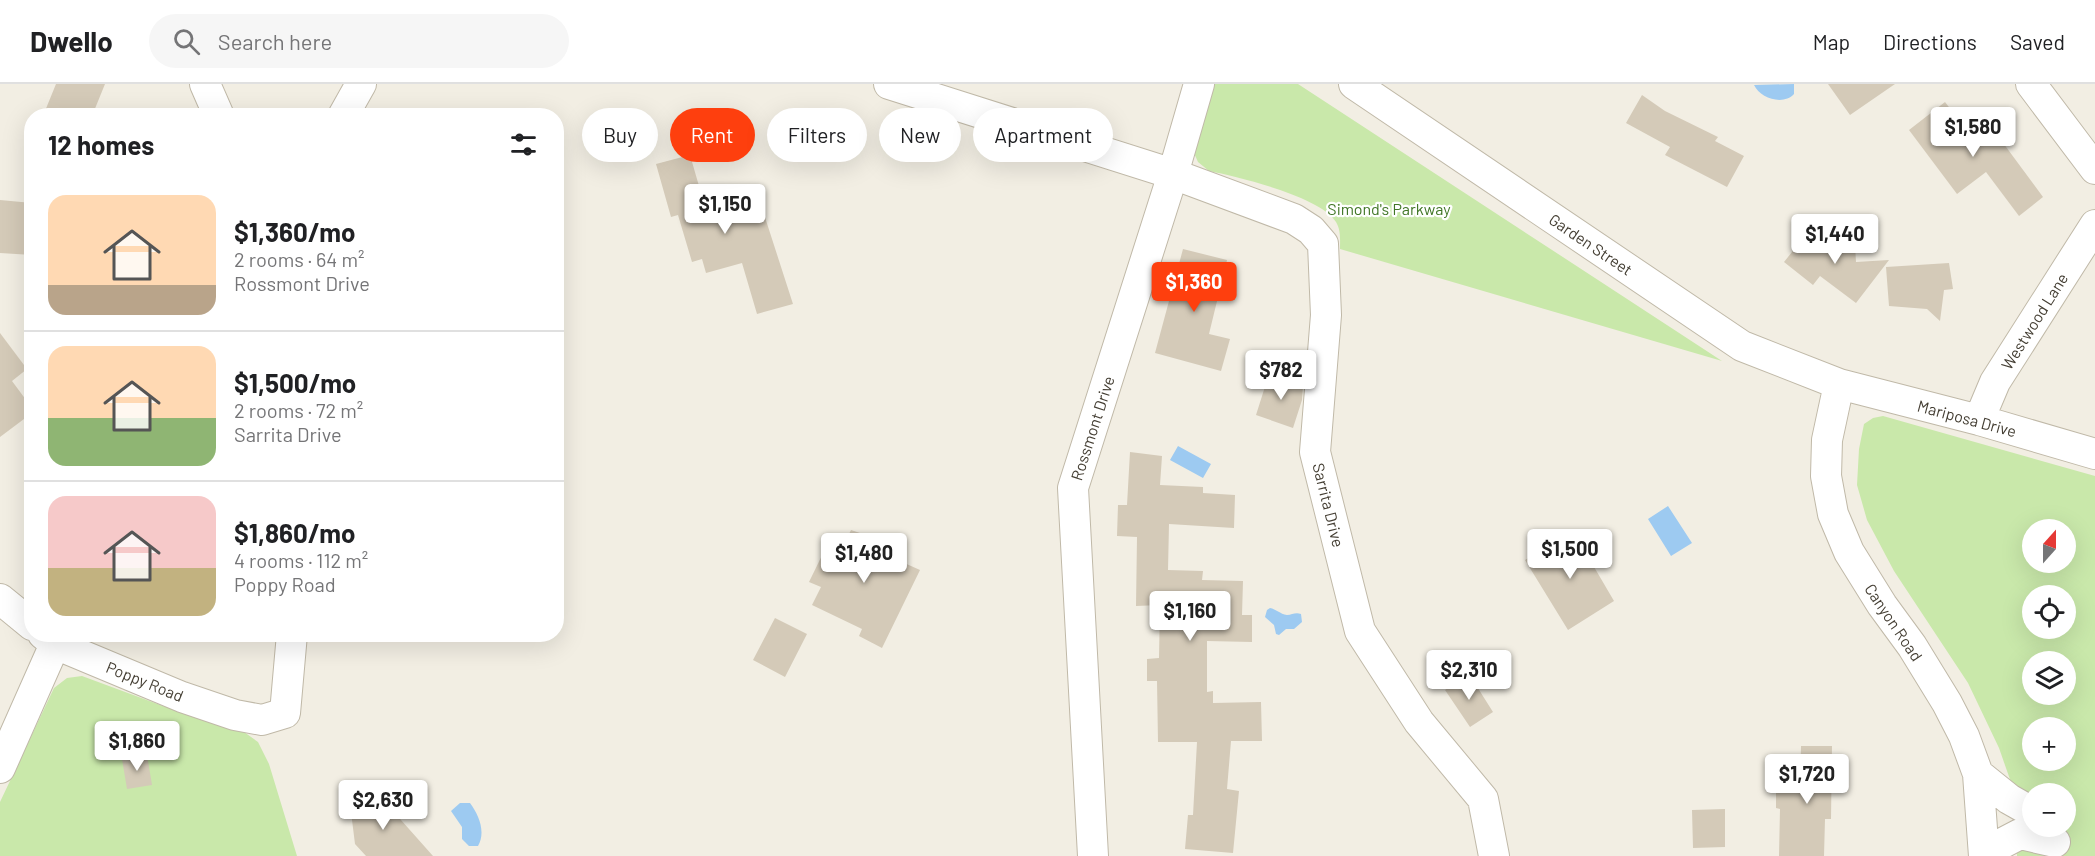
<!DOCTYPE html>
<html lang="en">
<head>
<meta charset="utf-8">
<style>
	:root { --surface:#fff; --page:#f6f6f6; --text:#202124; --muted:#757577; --line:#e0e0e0; --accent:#fe3f0e }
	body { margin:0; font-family:Barlow,sans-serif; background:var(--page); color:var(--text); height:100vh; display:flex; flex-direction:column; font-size:22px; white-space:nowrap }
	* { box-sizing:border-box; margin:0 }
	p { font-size:20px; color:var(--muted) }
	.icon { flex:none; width:33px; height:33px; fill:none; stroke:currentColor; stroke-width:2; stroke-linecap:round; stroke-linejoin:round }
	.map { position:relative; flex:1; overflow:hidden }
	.drawer { position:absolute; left:24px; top:24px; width:540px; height:534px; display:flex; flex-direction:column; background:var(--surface); border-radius:24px; box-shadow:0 6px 24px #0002 }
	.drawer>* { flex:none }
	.hud { position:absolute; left:582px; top:24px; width:570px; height:54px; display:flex; gap:12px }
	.needle { width:39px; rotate:21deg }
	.tools { position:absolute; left:2022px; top:435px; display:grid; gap:12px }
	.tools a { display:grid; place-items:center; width:54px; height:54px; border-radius:50%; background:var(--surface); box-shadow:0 6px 24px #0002; font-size:30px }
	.price { position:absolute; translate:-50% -51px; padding:0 14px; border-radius:6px; background:#fff; color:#222; font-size:20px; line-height:39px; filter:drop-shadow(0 2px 3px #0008) }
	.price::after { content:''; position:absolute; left:50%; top:36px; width:18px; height:14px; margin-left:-9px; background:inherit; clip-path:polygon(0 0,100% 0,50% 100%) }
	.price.current { background:var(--accent); color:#fff }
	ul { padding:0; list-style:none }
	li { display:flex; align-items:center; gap:18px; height:150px; padding:0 24px }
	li+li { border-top:2px solid var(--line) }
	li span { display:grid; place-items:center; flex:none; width:168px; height:120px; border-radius:18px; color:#555 }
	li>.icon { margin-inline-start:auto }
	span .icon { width:72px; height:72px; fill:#fffc; stroke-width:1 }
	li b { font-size:26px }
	h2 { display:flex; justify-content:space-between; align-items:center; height:72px; padding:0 24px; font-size:26px }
	.tag { padding:0 21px; border-radius:27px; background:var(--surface); box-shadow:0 6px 24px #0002; font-size:21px; line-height:54px }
	.tag.current { background:var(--accent); color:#fff }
	header { display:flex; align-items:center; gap:36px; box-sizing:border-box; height:84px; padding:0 30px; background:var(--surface); border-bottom:2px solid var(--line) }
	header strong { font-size:28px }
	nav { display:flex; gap:33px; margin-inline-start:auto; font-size:21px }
	.search { width:420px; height:54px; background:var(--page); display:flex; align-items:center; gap:15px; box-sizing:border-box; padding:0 21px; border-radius:33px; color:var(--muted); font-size:22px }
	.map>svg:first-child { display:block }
	.green { fill:#c9e8aa; fill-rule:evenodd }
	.water { fill:#9dcaf1 }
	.building { fill:#d4cab8 }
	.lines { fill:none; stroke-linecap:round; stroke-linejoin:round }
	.minor-casing { stroke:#c0b9a8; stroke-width:32 }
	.minor { stroke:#fff; stroke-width:30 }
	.labels { text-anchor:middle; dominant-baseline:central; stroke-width:4.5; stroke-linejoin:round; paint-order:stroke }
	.park-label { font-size:16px; fill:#407626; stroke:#fff }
	.street-label { font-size:16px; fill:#443e33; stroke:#fff }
</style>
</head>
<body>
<header>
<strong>Dwello</strong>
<div class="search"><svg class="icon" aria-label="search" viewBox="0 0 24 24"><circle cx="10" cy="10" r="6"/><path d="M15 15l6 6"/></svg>Search here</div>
<nav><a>Map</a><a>Directions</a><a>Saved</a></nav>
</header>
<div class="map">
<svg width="2095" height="772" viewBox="0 0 2095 772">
	<rect width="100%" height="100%" fill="#f2eee3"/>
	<path class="green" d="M 1209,0 L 1298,0 L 1722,277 L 1340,165 C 1340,156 1341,146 1336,138 C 1321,113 1239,93 1209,87 L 1198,78 L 1194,69 Z
		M 1883,332 L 2095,392 L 2095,772 L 2017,772 L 2013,704 L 1999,664 L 1968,599 L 1894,487 L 1867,436 L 1857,401 L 1859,365 L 1864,340 L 1873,334 ZM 2032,446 L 2066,446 L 2066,478 L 2032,478 ZM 2032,512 L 2066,512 L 2066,544 L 2032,544 ZM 2032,578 L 2066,578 L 2066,610 L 2032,610 ZM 2032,644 L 2066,644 L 2066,676 L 2032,676 ZM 2032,710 L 2066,710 L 2066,742 L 2032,742 Z
		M 82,592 L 163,622 L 237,643 L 258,658 L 269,680 L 297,772 L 0,772 L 0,718 L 54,604 L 67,594 Z"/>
	<path class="water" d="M 1794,0 L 1794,10 C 1783,22 1760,14 1754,1 Z
		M 1178,362 L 1211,380 L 1203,394 L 1170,376 Z
		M 1668,422 L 1692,459 L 1671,472 L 1648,435 Z
		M 1270,524 C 1276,525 1280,530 1287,531 C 1292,531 1295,528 1301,530 L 1302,538 L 1294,545 L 1286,545 L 1279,551 L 1276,550 L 1274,541 L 1265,533 L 1267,526 Z
		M 460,719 L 470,719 C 479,731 486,748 478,762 L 469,762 L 462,755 L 462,743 L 451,727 Z"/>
	<path class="building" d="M 56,0 L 105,0 L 92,32 L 57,32 L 45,27 Z
		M 1828,0 L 1895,0 L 1850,31 Z
		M 1642,11 L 1665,27 L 1718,53 L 1715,57 L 1744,72 L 1727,103 L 1665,71 L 1670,63 L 1626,39 Z
		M 1945,18 L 1978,61 L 1995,48 L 2043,113 L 2019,132 L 1986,88 L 1957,110 L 1909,46 Z
		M 690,71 L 699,102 L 708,100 L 719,137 L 762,124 L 793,220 L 757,230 L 742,179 L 706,189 L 702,175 L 692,178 L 678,131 L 671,133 L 656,80 Z
		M 0,116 L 32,119 L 32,171 L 0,169 Z
		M 1833,144 L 1855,161 L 1856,178 L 1889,176 L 1856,219 L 1820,192 L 1813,201 L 1784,178 L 1804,153 L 1818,163 Z
		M 1183,165 L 1227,176 L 1209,250 L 1230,255 L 1221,287 L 1155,269 Z
		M 1949,179 L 1953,205 L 1944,206 L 1940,237 L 1927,225 L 1889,222 L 1886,183 Z
		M 0,249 L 27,285 L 12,297 L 32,324 L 32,329 L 0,353 Z
		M 1269,290 L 1303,302 L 1302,316 L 1293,344 L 1256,331 Z
		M 1130,368 L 1162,372 L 1160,401 L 1203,403 L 1203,409 L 1235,411 L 1234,444 L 1169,440 L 1168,486 L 1203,487 L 1202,496 L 1243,497 L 1242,531 L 1252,531 L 1252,558 L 1207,557 L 1207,608 L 1213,607 L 1213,619 L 1261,618 L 1262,657 L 1231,657 L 1227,705 L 1239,707 L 1233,769 L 1185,765 L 1188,731 L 1193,731 L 1197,658 L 1158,658 L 1157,597 L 1147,597 L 1147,575 L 1159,574 L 1160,521 L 1136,522 L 1137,453 L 1117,452 L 1118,421 L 1127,421 Z
		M 851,446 L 872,453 L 906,470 L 902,478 L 920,486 L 882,564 L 859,552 L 862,545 L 812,521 L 821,503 L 809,498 L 831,453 L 844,460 Z
		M 1573,447 L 1614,517 L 1568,546 L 1525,476 Z
		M 775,534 L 807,550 L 785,593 L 753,576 Z
		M 1469,590 L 1493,628 L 1470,643 L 1445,606 Z
		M 1801,662 L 1832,662 L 1831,735 L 1825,735 L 1824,772 L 1779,772 L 1780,725 L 1776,724 L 1776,703 L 1800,704 Z
		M 147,671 L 152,701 L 127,705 L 122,675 Z
		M 392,714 L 393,727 L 433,772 L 366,772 L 355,760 L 350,720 Z
		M 1725,725 L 1725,763 L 1693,764 L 1692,726 Z"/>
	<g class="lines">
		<g class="minor-casing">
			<path id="minor" d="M 205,0 L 219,32
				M 889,0 L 1173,90 L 1294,135 L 1311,146 L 1323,160 L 1326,231 L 1315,368 L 1360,547 L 1419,638 L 1483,715 L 1494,772
				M 1354,0 L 1742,262 L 1839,300 L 1979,336 L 2095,370
				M 2031,0 L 2095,85
				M 343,32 L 361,0
				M 1839,300 L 1827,356 L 1826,392 L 1833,430 L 1849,468 L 1882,521 L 1912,562 L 1947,619 L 1964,652 L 1978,690 L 1984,772
				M 1979,336 L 1995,298 L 2095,141
				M 0,515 L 32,541
				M 43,550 L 55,560 L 182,613 L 235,631 L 262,636 L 285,629 L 292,550
				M 0,684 L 55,560
				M 1978,690 L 2009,715 L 2032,728
				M 1093,772 L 1073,404 L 1173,90 L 1199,0
				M 1991,772 L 1997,762 L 2020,750 L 2055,758"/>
		</g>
		<use href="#minor" class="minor"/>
	</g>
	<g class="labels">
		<g class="park-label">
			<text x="1389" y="124">Simond's Parkway</text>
		</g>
		<g class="street-label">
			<text transform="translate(1591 160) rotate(34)">Garden Street</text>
			<text transform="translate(2034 237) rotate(-58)">Westwood Lane</text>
			<text transform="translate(1967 334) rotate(15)">Mariposa Drive</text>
			<text transform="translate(1092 344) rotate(-72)">Rossmont Drive</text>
			<text transform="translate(1329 421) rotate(76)">Sarrita Drive</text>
			<text transform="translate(1894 538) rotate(56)">Canyon Road</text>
			<text transform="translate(145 597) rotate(22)">Poppy Road</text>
		</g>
	</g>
</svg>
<div class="tools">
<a><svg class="needle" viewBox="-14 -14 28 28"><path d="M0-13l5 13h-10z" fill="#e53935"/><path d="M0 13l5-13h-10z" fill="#757577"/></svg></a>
<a><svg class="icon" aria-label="locate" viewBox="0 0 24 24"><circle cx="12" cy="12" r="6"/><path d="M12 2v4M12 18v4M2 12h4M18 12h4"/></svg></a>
<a><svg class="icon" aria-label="layers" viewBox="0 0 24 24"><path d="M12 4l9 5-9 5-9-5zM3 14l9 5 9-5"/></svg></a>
<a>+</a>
<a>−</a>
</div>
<b class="price" style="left:1973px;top:74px">$1,580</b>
<b class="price" style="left:725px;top:151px">$1,150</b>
<b class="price" style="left:1835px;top:181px">$1,440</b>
<b class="price current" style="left:1194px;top:229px">$1,360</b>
<b class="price" style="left:1281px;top:317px">$782</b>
<b class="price" style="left:1570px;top:496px">$1,500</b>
<b class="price" style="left:864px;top:500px">$1,480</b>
<b class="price" style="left:1190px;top:558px">$1,160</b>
<b class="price" style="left:1469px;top:617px">$2,310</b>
<b class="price" style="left:137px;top:688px">$1,860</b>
<b class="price" style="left:1807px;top:721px">$1,720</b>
<b class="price" style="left:383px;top:747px">$2,630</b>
<div class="hud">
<a class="tag">Buy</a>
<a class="tag current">Rent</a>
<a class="tag">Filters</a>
<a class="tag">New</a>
<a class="tag">Apartment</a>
</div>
<section class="drawer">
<h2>12 homes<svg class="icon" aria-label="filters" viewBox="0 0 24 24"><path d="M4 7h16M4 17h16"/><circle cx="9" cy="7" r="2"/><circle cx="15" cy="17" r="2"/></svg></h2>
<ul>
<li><span style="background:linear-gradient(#ffd9b3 75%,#b9a48a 0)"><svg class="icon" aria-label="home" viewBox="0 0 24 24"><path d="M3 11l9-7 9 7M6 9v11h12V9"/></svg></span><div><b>$1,360/mo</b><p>2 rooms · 64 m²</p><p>Rossmont Drive</p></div></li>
<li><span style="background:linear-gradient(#ffd9b3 60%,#8fb573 0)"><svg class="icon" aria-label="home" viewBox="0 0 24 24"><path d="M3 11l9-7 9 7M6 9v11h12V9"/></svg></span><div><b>$1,500/mo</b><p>2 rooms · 72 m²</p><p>Sarrita Drive</p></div></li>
<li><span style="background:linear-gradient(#f6c9c9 60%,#c2b280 0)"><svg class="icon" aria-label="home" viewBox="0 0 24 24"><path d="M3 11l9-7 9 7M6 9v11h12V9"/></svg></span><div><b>$1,860/mo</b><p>4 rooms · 112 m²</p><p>Poppy Road</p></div></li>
</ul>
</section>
</div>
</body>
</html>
